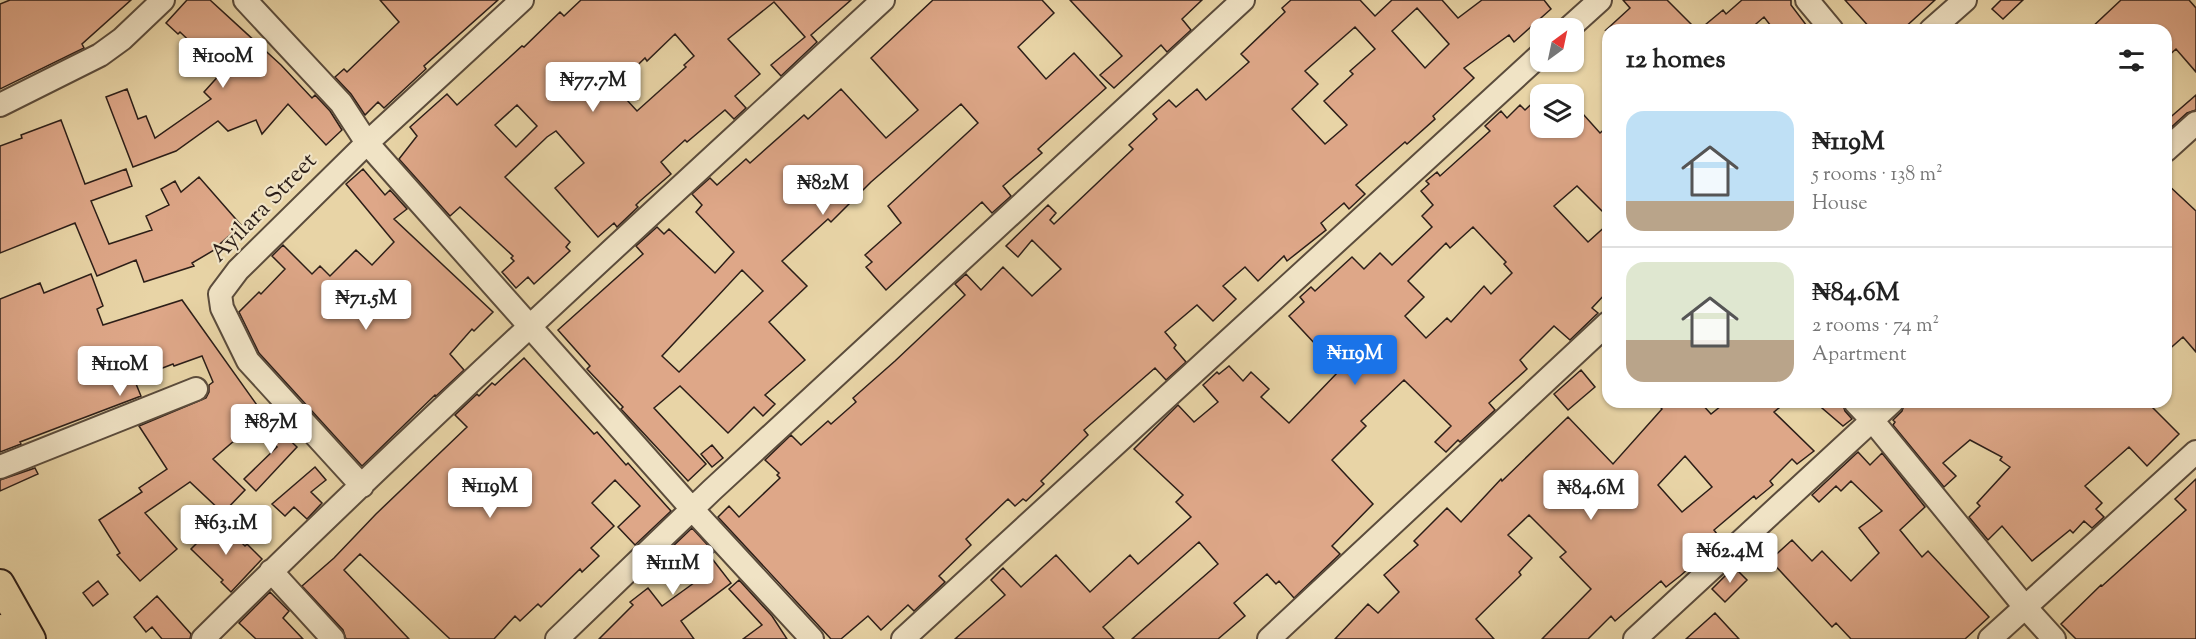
<!DOCTYPE html>
<html lang="en">
<head>
<meta charset="utf-8">
<style>
	:root { --surface:#fff; --page:#f2f2f2; --text:#222; --muted:#767676; --line:#e0e0e0; --accent:#1a73e8 }
	body { margin:0; font-family:"Sorts Mill Goudy",serif; background:var(--page); color:var(--text); height:100vh; display:flex; flex-direction:column; font-size:22px; white-space:nowrap }
	* { box-sizing:border-box; margin:0 }
	p { font-size:20px; color:var(--muted) }
	.icon { flex:none; width:33px; height:33px; fill:none; stroke:currentColor; stroke-width:2; stroke-linecap:round; stroke-linejoin:round }
	.map { position:relative; flex:1; overflow:hidden }
	.drawer { position:absolute; left:1602px; top:24px; width:570px; height:384px; display:flex; flex-direction:column; background:var(--surface); border-radius:18px; box-shadow:0 2px 4px #0004 }
	.drawer>* { flex:none }
	.needle { width:39px; rotate:33deg }
	.tools { position:absolute; left:1530px; top:18px; display:grid; gap:12px }
	.tools a { display:grid; place-items:center; width:54px; height:54px; border-radius:12px; background:var(--surface); box-shadow:0 2px 4px #0004; font-size:30px }
	.price { position:absolute; translate:-50% -51px; padding:0 14px; border-radius:6px; background:#fff; color:#222; font-size:20px; line-height:39px; filter:drop-shadow(0 2px 3px #0008) }
	.price::after { content:''; position:absolute; left:50%; top:36px; width:18px; height:14px; margin-left:-9px; background:inherit; clip-path:polygon(0 0,100% 0,50% 100%) }
	.price.active { background:var(--accent); color:#fff }
	ul { padding:0; list-style:none }
	li { display:flex; align-items:center; gap:18px; height:150px; padding:0 24px }
	li+li { border-top:2px solid var(--line) }
	li span { display:grid; place-items:center; flex:none; width:168px; height:120px; border-radius:18px; color:#555 }
	li>.icon { margin-inline-start:auto }
	span .icon { width:72px; height:72px; fill:#fffc; stroke-width:1 }
	li b { font-size:26px }
	h2 { display:flex; justify-content:space-between; align-items:center; height:72px; padding:0 24px; font-size:26px }
	.map>svg:first-child { display:block }
	.building { fill:#dea788; stroke:#2c1e18; stroke-width:1.5; fill-rule:evenodd }
	.lines { fill:none; stroke-linecap:round; stroke-linejoin:round }
	.minor-casing { stroke:#5b4c3c; stroke-width:26 }
	.major-casing { stroke:#2c1e18; stroke-width:32 }
	.minor { stroke:#f0e3c5; stroke-width:22 }
	.major { stroke:#e8d4a6; stroke-width:28 }
	.labels { text-anchor:middle; dominant-baseline:central; stroke-width:4.5; stroke-linejoin:round; paint-order:stroke }
	.street-label { font-size:24px; fill:#2c1e18; stroke:#f0e3c5 }
</style>
</head>
<body>
<div class="map">
<svg width="2196" height="639" viewBox="0 0 2196 639">
	<rect width="100%" height="100%" fill="#e8d4a6"/>
	<filter id="stains"><feTurbulence type="fractalNoise" baseFrequency=".00333" numOctaves="4"/><feColorMatrix values="0 0 0 0 .2 0 0 0 0 .09 0 0 0 0 .02 0 0 0 .5 -.17"/></filter>
	<radialGradient id="worn" r=".72"><stop offset=".6" stop-color="#630" stop-opacity="0"/><stop offset="1" stop-color="#630" stop-opacity=".3"/></radialGradient>
	<path class="building" d="M 10,0 L 131,0 L 82,44 L 84,48 L 0,89 L 0,4 Z
		M 187,0 L 210,0 L 281,65 L 312,98 L 315,95 L 330,111 L 342,130 L 326,145 L 288,104 L 262,134 L 256,120 L 228,131 L 218,121 L 176,151 L 133,167 L 106,97 L 127,89 L 138,119 L 146,116 L 155,138 L 211,99 L 204,92 L 222,72 L 180,32 L 178,34 L 166,23 Z
		M 380,0 L 498,0 L 424,66 L 426,69 L 384,108 L 378,102 L 365,115 L 351,94 L 335,77 L 344,69 L 347,72 L 399,22 Z
		M 581,0 L 851,0 L 811,35 L 817,42 L 781,76 L 771,65 L 805,37 L 774,2 L 728,39 L 760,74 L 735,96 L 746,108 L 734,119 L 725,110 L 687,142 L 685,140 L 661,162 L 671,174 L 640,201 L 636,205 L 638,207 L 617,227 L 614,223 L 598,237 L 555,188 L 584,163 L 556,131 L 547,137 L 505,177 L 570,242 L 566,247 L 570,251 L 534,284 L 528,277 L 516,288 L 502,272 L 514,261 L 511,258 L 513,256 L 460,207 L 450,216 L 399,159 L 417,136 L 410,127 L 447,94 L 457,105 L 522,46 L 524,47 L 560,12 L 564,16 ZM 675,34 L 694,56 L 684,65 L 686,67 L 637,111 L 615,87 L 645,58 L 647,61 ZM 517,105 L 537,126 L 516,147 L 495,125 Z
		M 933,0 L 1042,0 L 1054,13 L 1018,47 L 1046,79 L 1074,53 L 1106,88 L 1038,149 L 1042,153 L 1003,186 L 1011,196 L 992,213 L 982,202 L 886,290 L 866,267 L 872,262 L 865,255 L 901,223 L 888,206 L 978,123 L 961,104 L 871,182 L 831,222 L 828,219 L 782,261 L 807,286 L 769,322 L 805,360 L 765,395 L 775,404 L 763,416 L 754,407 L 728,433 L 680,386 L 654,408 L 706,464 L 688,481 L 621,409 L 623,407 L 587,369 L 590,366 L 558,330 L 643,254 L 636,246 L 657,227 L 664,234 L 669,229 L 715,273 L 734,252 L 696,212 L 702,205 L 692,194 L 710,178 L 717,185 L 746,159 L 750,163 L 804,115 L 808,119 L 841,89 L 886,138 L 918,110 L 871,58 ZM 742,270 L 763,291 L 679,372 L 662,356 Z
		M 1070,0 L 1202,0 L 1182,19 L 1191,30 L 1167,52 L 1161,45 L 1114,88 L 1100,75 L 1122,56 Z
		M 1291,0 L 1360,0 L 1375,16 L 1392,0 L 1442,0 L 1458,18 L 1482,0 L 1544,0 L 1551,9 L 1514,42 L 1509,35 L 1464,68 L 1474,78 L 1433,116 L 1435,119 L 1407,144 L 1405,142 L 1356,185 L 1365,194 L 1349,209 L 1344,203 L 1321,223 L 1326,230 L 1287,261 L 1284,256 L 1258,281 L 1245,267 L 1223,286 L 1236,299 L 1213,321 L 1197,305 L 1165,332 L 1176,345 L 1174,348 L 1186,362 L 1166,380 L 1155,368 L 1084,430 L 1088,435 L 1041,481 L 1044,484 L 1026,501 L 1023,499 L 1015,506 L 1008,499 L 966,539 L 971,545 L 939,576 L 945,582 L 914,611 L 908,605 L 881,630 L 868,616 L 841,639 L 831,639 L 718,517 L 729,506 L 739,517 L 780,478 L 777,475 L 779,473 L 765,460 L 791,435 L 801,445 L 828,421 L 831,424 L 856,402 L 853,398 L 895,361 L 965,295 L 955,284 L 966,274 L 981,290 L 1003,267 L 1032,296 L 1061,269 L 1032,240 L 1018,257 L 1006,246 L 1048,205 L 1056,213 L 1050,220 L 1054,224 L 1133,149 L 1129,145 L 1157,119 L 1153,114 L 1169,100 L 1176,107 L 1197,89 L 1206,100 L 1249,62 L 1241,54 L 1285,12 L 1282,8 ZM 1417,8 L 1449,44 L 1425,68 L 1392,31 ZM 1355,27 L 1375,49 L 1350,71 L 1353,74 L 1324,101 L 1347,125 L 1325,144 L 1292,109 L 1318,84 L 1305,71 Z
		M 1623,0 L 1667,0 L 1697,30 L 1606,30 L 1630,8 Z
		M 1742,0 L 1791,0 L 1791,5 L 1810,30 L 1774,30 L 1764,17 L 1749,30 L 1699,30 L 1723,10 L 1726,14 Z
		M 1845,0 L 1935,0 L 1902,30 L 1872,30 Z
		M 2001,0 L 2023,0 L 2003,19 L 1992,9 Z
		M 2121,0 L 2189,0 L 2196,8 L 2196,72 L 2176,49 L 2166,58 L 2166,30 L 2089,30 Z
		M 2196,95 L 2196,110 L 2187,113 L 2166,132 L 2166,121 Z
		M 1540,96 L 1540,128 L 1574,128 L 1574,104 L 1600,133 L 1608,126 L 1608,217 L 1577,186 L 1554,206 L 1588,242 L 1608,224 L 1608,291 L 1592,308 L 1598,313 L 1570,340 L 1554,326 L 1520,360 L 1527,369 L 1489,403 L 1495,410 L 1460,442 L 1458,440 L 1446,452 L 1435,442 L 1451,426 L 1404,380 L 1361,421 L 1366,426 L 1332,460 L 1373,504 L 1332,546 L 1340,554 L 1294,598 L 1279,581 L 1276,584 L 1267,574 L 1234,603 L 1245,616 L 1218,639 L 1132,639 L 1218,564 L 1199,542 L 1103,627 L 1114,639 L 955,639 L 1005,595 L 991,580 L 1003,568 L 1021,587 L 1056,555 L 1090,592 L 1130,555 L 1138,564 L 1191,517 L 1176,502 L 1183,495 L 1134,449 L 1178,405 L 1194,422 L 1218,402 L 1203,385 L 1217,372 L 1219,374 L 1229,366 L 1243,381 L 1251,372 L 1269,389 L 1261,397 L 1289,423 L 1338,372 L 1329,363 L 1331,361 L 1289,316 L 1304,302 L 1300,297 L 1311,287 L 1315,291 L 1352,257 L 1364,269 L 1380,253 L 1392,265 L 1432,227 L 1422,216 L 1433,205 L 1421,191 L 1429,184 L 1426,181 L 1437,172 L 1440,176 L 1490,131 L 1485,126 L 1501,111 L 1507,118 L 1520,105 L 1525,110 ZM 1473,227 L 1506,262 L 1504,264 L 1512,273 L 1491,294 L 1484,286 L 1451,322 L 1447,318 L 1426,338 L 1405,316 L 1424,297 L 1408,281 L 1446,243 L 1450,248 Z
		M 61,120 L 85,184 L 126,169 L 132,186 L 91,201 L 109,244 L 152,230 L 146,216 L 169,205 L 161,189 L 175,181 L 181,192 L 199,177 L 241,225 L 220,244 L 221,246 L 192,263 L 194,266 L 144,282 L 136,260 L 97,276 L 75,223 L 0,253 L 0,146 L 22,138 L 21,135 Z
		M 363,169 L 385,195 L 390,190 L 407,209 L 394,219 L 493,312 L 474,331 L 472,329 L 450,354 L 464,370 L 436,396 L 435,395 L 362,466 L 259,353 L 239,312 L 259,292 L 261,294 L 285,269 L 272,256 L 283,245 L 312,274 L 320,266 L 330,276 L 356,250 L 372,265 L 394,242 L 346,184 Z
		M 2166,183 L 2196,211 L 2196,352 L 2183,337 L 2166,352 Z
		M 91,274 L 103,306 L 97,309 L 103,325 L 182,300 L 264,415 L 213,459 L 245,490 L 223,513 L 190,482 L 145,513 L 177,549 L 140,581 L 117,555 L 120,553 L 99,520 L 142,492 L 139,488 L 167,469 L 139,426 L 206,398 L 209,392 L 209,385 L 213,382 L 202,356 L 174,366 L 173,364 L 134,379 L 141,396 L 20,442 L 21,444 L 0,452 L 0,299 L 40,283 L 44,293 Z
		M 524,358 L 594,434 L 597,432 L 626,465 L 628,463 L 671,511 L 635,545 L 618,527 L 640,506 L 615,480 L 592,503 L 614,526 L 591,548 L 599,556 L 582,572 L 580,569 L 541,607 L 538,604 L 520,621 L 515,616 L 494,639 L 450,639 L 360,554 L 344,570 L 409,639 L 346,639 L 343,630 L 302,586 L 334,558 L 376,514 L 467,427 L 455,415 L 477,394 L 479,396 L 492,383 L 495,385 Z
		M 1581,370 L 1595,387 L 1568,410 L 1554,394 Z
		M 1656,402 L 1700,402 L 1711,414 L 1726,402 L 1786,402 L 1774,412 L 1814,451 L 1797,464 L 1792,459 L 1770,481 L 1773,485 L 1756,499 L 1754,496 L 1714,530 L 1720,538 L 1717,540 L 1719,542 L 1680,576 L 1666,587 L 1661,581 L 1615,621 L 1611,616 L 1588,639 L 1542,639 L 1591,589 L 1560,557 L 1566,552 L 1529,515 L 1508,535 L 1532,558 L 1519,572 L 1521,575 L 1476,619 L 1494,639 L 1335,639 L 1368,604 L 1378,613 L 1399,592 L 1384,575 L 1418,545 L 1414,541 L 1447,508 L 1461,522 L 1501,479 L 1502,481 L 1568,417 L 1613,464 L 1662,409 ZM 1685,456 L 1712,487 L 1682,512 L 1658,485 Z
		M 1815,402 L 1842,402 L 1845,411 L 1852,419 L 1843,426 Z
		M 1905,402 L 2147,402 L 2179,434 L 2147,466 L 2129,447 L 2085,486 L 2102,503 L 2096,509 L 2104,517 L 2092,528 L 2084,521 L 2073,533 L 2070,530 L 2032,561 L 2002,526 L 1988,540 L 1969,517 L 1980,506 L 1977,503 L 2010,467 L 2000,460 L 2002,457 L 1970,440 L 1943,463 L 1956,476 L 1944,487 L 1893,425 L 1895,422 L 1893,420 L 1902,411 Z
		M 264,416 L 297,447 L 256,491 L 244,479 L 277,447 L 257,424 Z
		M 712,445 L 723,458 L 712,467 L 701,454 Z
		M 1858,452 L 1870,465 L 1882,453 L 1925,507 L 1900,530 L 1922,557 L 1928,551 L 1989,617 L 1965,639 L 1851,639 L 1836,623 L 1832,627 L 1770,560 L 1792,540 L 1812,561 L 1822,551 L 1851,581 L 1879,553 L 1859,528 L 1882,511 L 1851,481 L 1841,491 L 1836,486 L 1819,502 L 1812,495 Z
		M 315,467 L 326,480 L 311,492 L 322,503 L 307,519 L 294,507 L 285,516 L 272,504 Z
		M 35,468 L 38,474 L 0,491 L 0,480 Z
		M 2196,479 L 2196,639 L 2076,639 L 2061,624 L 2101,585 L 2102,586 L 2186,510 L 2175,499 Z
		M 219,521 L 245,546 L 247,544 L 262,559 L 231,592 L 221,582 L 223,580 L 191,549 Z
		M 692,528 L 714,552 L 710,556 L 731,583 L 681,621 L 694,639 L 599,639 L 633,605 L 630,602 L 648,588 L 662,606 L 698,580 L 674,553 L 648,577 L 644,574 Z
		M 1734,567 L 1747,580 L 1725,602 L 1712,589 Z
		M 739,580 L 772,616 L 787,639 L 743,639 L 762,625 L 729,589 Z
		M 98,581 L 108,594 L 93,606 L 83,593 Z
		M 270,592 L 289,611 L 283,618 L 303,639 L 256,639 L 239,623 Z
		M 157,596 L 191,634 L 190,639 L 162,639 L 152,627 L 146,632 L 134,617 Z
		M 1715,613 L 1739,639 L 1686,639 Z"/>
	<g class="lines">
		<g class="minor-casing">
			<path id="minor" d="M 245,0 L 341,103 L 367,143 L 692,509 L 812,639
				M 1807,0 L 1832,30
				M 1569,28 L 1600,0
				M 1931,30 L 1965,0
				M 0,105 L 100,55 L 122,39 L 163,0
				M 2166,150 L 2196,123
				M 1855,402 L 1872,420 L 2025,607 L 2054,639
				M 0,467 L 196,389
				M 362,486 L 248,361 L 222,308 L 220,294 L 238,270 L 367,143 L 522,0
				M 271,571 L 333,639
				M 203,639 C 424,420 655,211 883,0
				M 557,639 L 712,490 L 1243,0
				M 903,639 L 1540,55
				M 1269,639 L 1608,323
				M 1635,639 L 1892,402
				M 1990,639 L 2196,452"/>
		</g>
		<g class="major-casing">
			<path id="major" d="M 0,584 L 31,639
				M 0,629 L 5,639"/>
		</g>
		<use href="#minor" class="minor"/>
		<use href="#major" class="major"/>
	</g>
	<g class="labels">
		<g class="street-label">
			<text transform="translate(264 208) rotate(-46)">Ayilara Street</text>
		</g>
	</g>
	<rect width="100%" height="100%" filter="url(#stains)"/>
	<rect width="100%" height="100%" fill="url(#worn)"/>
</svg>
<div class="tools">
<a><svg class="needle" viewBox="-14 -14 28 28"><path d="M0-13l5 13h-10z" fill="#e53935"/><path d="M0 13l5-13h-10z" fill="#767676"/></svg></a>
<a><svg class="icon" aria-label="layers" viewBox="0 0 24 24"><path d="M12 4l9 5-9 5-9-5zM3 14l9 5 9-5"/></svg></a>
</div>
<b class="price" style="left:223px;top:89px">₦100M</b>
<b class="price" style="left:593px;top:113px">₦77.7M</b>
<b class="price" style="left:823px;top:216px">₦82M</b>
<b class="price" style="left:366px;top:331px">₦71.5M</b>
<b class="price active" style="left:1355px;top:386px">₦119M</b>
<b class="price" style="left:120px;top:397px">₦110M</b>
<b class="price" style="left:271px;top:455px">₦87M</b>
<b class="price" style="left:490px;top:519px">₦119M</b>
<b class="price" style="left:1591px;top:521px">₦84.6M</b>
<b class="price" style="left:226px;top:556px">₦63.1M</b>
<b class="price" style="left:1730px;top:584px">₦62.4M</b>
<b class="price" style="left:673px;top:596px">₦111M</b>
<section class="drawer">
<h2>12 homes<svg class="icon" aria-label="filters" viewBox="0 0 24 24"><path d="M4 7h16M4 17h16"/><circle cx="9" cy="7" r="2"/><circle cx="15" cy="17" r="2"/></svg></h2>
<ul>
<li><span style="background:linear-gradient(#bfe0f5 75%,#b9a48a 0)"><svg class="icon" aria-label="home" viewBox="0 0 24 24"><path d="M3 11l9-7 9 7M6 9v11h12V9"/></svg></span><div><b>₦119M</b><p>5 rooms · 138 m²</p><p>House</p></div></li>
<li><span style="background:linear-gradient(#dfe7d0 65%,#b9a48a 0)"><svg class="icon" aria-label="home" viewBox="0 0 24 24"><path d="M3 11l9-7 9 7M6 9v11h12V9"/></svg></span><div><b>₦84.6M</b><p>2 rooms · 74 m²</p><p>Apartment</p></div></li>
</ul>
</section>
</div>
</body>
</html>
